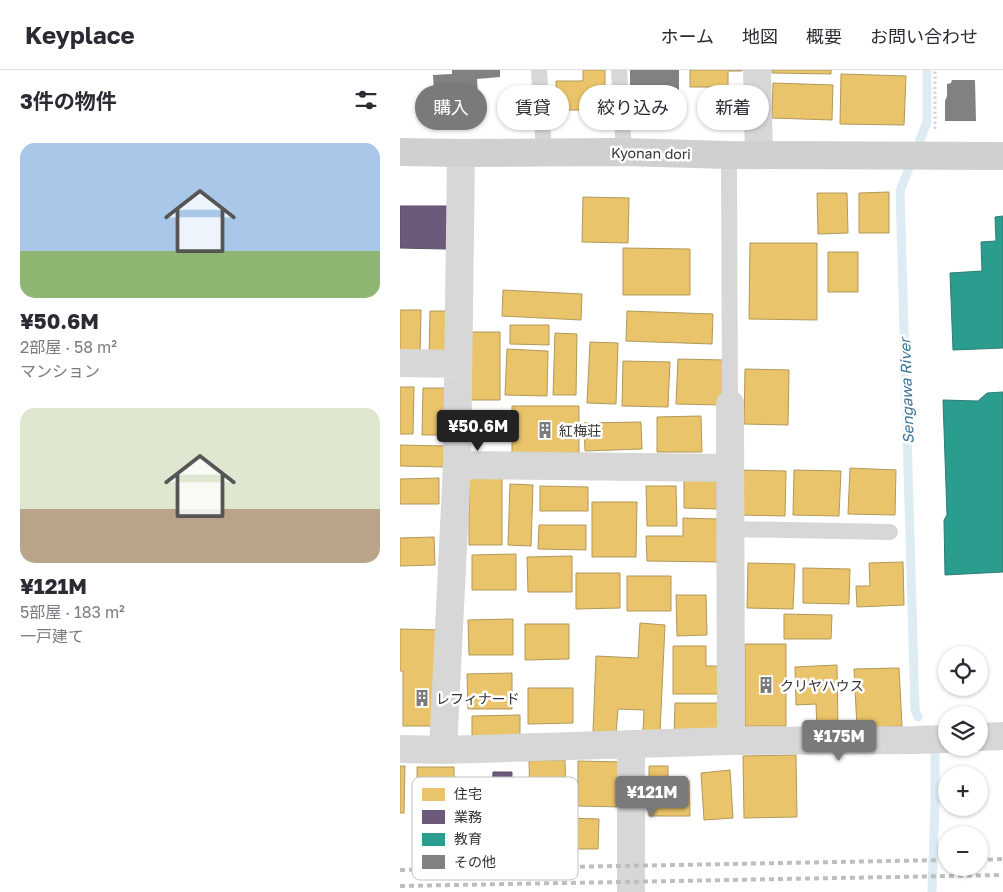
<!DOCTYPE html>
<html lang="ja">
<head>
<meta charset="utf-8">
<style>
	:root { --surface:#fff; --page:#f2f2f3; --text:#2b2b33; --muted:#7c7c81; --line:#e1e1e2; --accent:#7a7a7a }
	body { margin:0; font-family:"Golos Text","Noto Sans JP",sans-serif; background:var(--page); color:var(--text); height:100vh; display:flex; flex-direction:column; font-size:19px; white-space:nowrap }
	* { box-sizing:border-box; margin:0 }
	p { font-size:16px; color:var(--muted) }
	.icon { flex:none; width:28px; height:28px; fill:none; stroke:currentColor; stroke-width:2; stroke-linecap:round; stroke-linejoin:round }
	.map { position:relative; flex:1; overflow:hidden }
	.panel { display:flex; flex-direction:column; background:var(--surface); width:400px }
	.panel>* { flex:none }
	.banner { position:absolute; left:15px; top:15px; width:475px; height:45px; display:flex; gap:10px }
	.controls { position:absolute; left:538px; top:576px; display:grid; gap:10px }
	.controls a { display:grid; place-items:center; width:50px; height:50px; border-radius:50%; background:var(--surface); box-shadow:0 1px 4px #0004; font-size:25px }
	.price { position:absolute; translate:-50% -42px; padding:0 11px; border-radius:5px; background:var(--accent); color:#fff; font-size:16px; line-height:32px; filter:drop-shadow(0 1px 2px #0008) }
	.price::after { content:''; position:absolute; left:50%; top:30px; width:15px; height:11px; margin-left:-8px; background:inherit; clip-path:polygon(0 0,100% 0,50% 100%) }
	.price.on { background:#222; color:#fff }
	ul { padding:0; list-style:none }
	li { display:grid; align-content:center; gap:10px; height:265px; padding:0 20px }
	li span { display:grid; place-items:center; height:155px; border-radius:15px; color:#555 }
	li>.icon { margin-inline-start:auto }
	span .icon { width:90px; height:90px; fill:#fffc; stroke-width:1 }
	li b { font-size:21px }
	h2 { display:flex; justify-content:space-between; align-items:center; height:60px; padding:0 20px; font-size:21px }
	.tag { padding:0 18px; border-radius:22px; background:var(--surface); box-shadow:0 1px 4px #0004; font-size:18px; line-height:45px }
	.tag.on { background:var(--accent); color:#fff }
	header { display:flex; align-items:center; gap:30px; box-sizing:border-box; height:70px; padding:0 25px; background:var(--surface); border-bottom:1px solid var(--line) }
	header strong { font-size:24px }
	nav { display:flex; gap:28px; margin-inline-start:auto; font-size:18px }
	main { display:flex; flex:1; min-height:0 }
	.map>svg:first-child { display:block }
	.homes { fill:#e9c46a; stroke:#b2985a }
	.offices { fill:#6d597a; stroke:#5c4e65 }
	.schools { fill:#2a9d8f; stroke:#2d7d73 }
	.lines { fill:none; stroke-linecap:round; stroke-linejoin:round }
	.stream { stroke:#ddebf3; stroke-width:9 }
	.building { fill:#818181 }
	.path { stroke:#d6d6d6; stroke-width:3; stroke-dasharray:2.5 2.5; stroke-linecap:butt }
	.lane { stroke:#d7d7d7; stroke-width:16 }
	.street { stroke:#d7d7d7; stroke-width:28 }
	.secondary { stroke:#d0d0d0; stroke-width:28 }
	.rail { stroke:#bebebe; stroke-width:4; stroke-dasharray:5 4; stroke-linecap:butt }
	.labels { text-anchor:middle; dominant-baseline:central; stroke-width:5; stroke-linejoin:round; paint-order:stroke }
	.street-label { font-size:14px; fill:#333; stroke:#fff }
	.poi-label { font-size:14px; fill:#333; stroke:#fff; text-anchor:start }
	.water-label { font-size:15px; font-style:italic; fill:#3f7597; stroke:#fff }
	.key { fill:#fff; stroke:#c2c2c2; stroke-width:1 }
	.key-label { font-size:14px; fill:#333 }
</style>
</head>
<body>
<header>
<strong>Keyplace</strong>
<nav><a>ホーム</a><a>地図</a><a>概要</a><a>お問い合わせ</a></nav>
</header>
<main>
<section class="panel">
<h2>3件の物件<svg class="icon" aria-label="filters" viewBox="0 0 24 24"><path d="M4 7h16M4 17h16"/><circle cx="9" cy="7" r="2"/><circle cx="15" cy="17" r="2"/></svg></h2>
<ul>
<li><span style="background:linear-gradient(#a9c7e8 70%,#8fb573 0)"><svg class="icon" aria-label="home" viewBox="0 0 24 24"><path d="M3 11l9-7 9 7M6 9v11h12V9"/></svg></span><div><b>¥50.6M</b><p>2部屋 · 58 m²</p><p>マンション</p></div></li>
<li><span style="background:linear-gradient(#dfe7d0 65%,#b9a48a 0)"><svg class="icon" aria-label="home" viewBox="0 0 24 24"><path d="M3 11l9-7 9 7M6 9v11h12V9"/></svg></span><div><b>¥121M</b><p>5部屋 · 183 m²</p><p>一戸建て</p></div></li>
</ul>
</section>
<div class="map">
<svg width="603" height="822" viewBox="0 0 603 822">
	<rect width="100%" height="100%" fill="#fff"/>
	<path class="homes" d="M 183,0 L 205,0 L 205,55 L 188,55 L 187,40 L 157,40 L 156,11 L 183,11 Z
		M 290,0 L 342,0 L 342,1 L 328,1 L 328,17 L 290,17 Z
		M 372,0 L 431,0 L 431,4 L 372,3 Z
		M 441,4 L 506,6 L 504,55 L 440,54 Z
		M 373,13 L 433,15 L 432,50 L 372,48 Z
		M 489,122 L 489,163 L 459,163 L 459,123 Z
		M 417,123 L 447,123 L 448,163 L 418,164 Z
		M 183,127 L 229,128 L 228,173 L 182,172 Z
		M 350,173 L 417,173 L 417,250 L 349,249 Z
		M 223,178 L 290,179 L 290,225 L 223,225 Z
		M 428,182 L 458,182 L 458,222 L 428,222 Z
		M 103,220 L 182,224 L 181,250 L 102,246 Z
		M 0,240 L 21,240 L 20,287 L 0,287 Z
		M 30,241 L 52,241 L 51,288 L 29,288 Z
		M 227,241 L 313,244 L 312,274 L 226,271 Z
		M 110,255 L 149,255 L 149,275 L 110,274 Z
		M 67,262 L 100,262 L 100,330 L 67,330 Z
		M 155,263 L 177,264 L 176,325 L 153,325 Z
		M 190,272 L 218,273 L 216,334 L 187,333 Z
		M 107,279 L 148,281 L 147,326 L 105,325 Z
		M 278,289 L 324,290 L 323,335 L 276,334 Z
		M 223,291 L 270,292 L 268,337 L 222,336 Z
		M 345,299 L 389,300 L 388,355 L 344,354 Z
		M 0,317 L 14,317 L 13,364 L 0,364 Z
		M 23,318 L 46,318 L 44,365 L 22,365 Z
		M 112,336 L 179,336 L 179,383 L 112,383 Z
		M 301,346 L 302,382 L 257,382 L 257,347 Z
		M 241,352 L 242,379 L 185,381 L 184,353 Z
		M 0,375 L 45,376 L 45,397 L 0,396 Z
		M 450,398 L 496,400 L 495,445 L 448,444 Z
		M 340,400 L 386,401 L 385,446 L 339,445 Z
		M 394,400 L 441,401 L 439,446 L 393,445 Z
		M 69,407 L 102,407 L 102,475 L 69,475 Z
		M 39,408 L 39,434 L 0,434 L 0,409 Z
		M 284,408 L 317,408 L 317,439 L 284,438 Z
		M 110,414 L 133,415 L 131,476 L 108,475 Z
		M 140,416 L 188,417 L 188,441 L 140,441 Z
		M 246,416 L 276,416 L 277,456 L 247,456 Z
		M 192,432 L 237,432 L 236,487 L 192,487 Z
		M 283,448 L 317,449 L 318,492 L 247,491 L 246,466 L 283,466 Z
		M 139,455 L 186,455 L 186,480 L 138,479 Z
		M 34,467 L 35,495 L 0,496 L 0,468 Z
		M 116,484 L 116,520 L 72,520 L 72,485 Z
		M 172,486 L 172,522 L 128,522 L 127,487 Z
		M 503,492 L 504,535 L 457,537 L 456,516 L 470,516 L 469,493 Z
		M 348,493 L 395,494 L 393,539 L 347,538 Z
		M 403,498 L 450,499 L 449,534 L 403,533 Z
		M 176,503 L 220,503 L 220,538 L 176,539 Z
		M 227,506 L 271,506 L 271,541 L 227,541 Z
		M 276,525 L 306,525 L 307,565 L 277,566 Z
		M 384,544 L 432,545 L 431,569 L 384,569 Z
		M 113,549 L 113,585 L 69,585 L 68,550 Z
		M 240,553 L 265,555 L 260,662 L 243,661 L 244,640 L 218,639 L 216,664 L 193,662 L 196,586 L 238,588 Z
		M 125,554 L 169,554 L 169,589 L 125,590 Z
		M 0,559 L 42,560 L 42,656 L 3,656 L 3,601 L 0,601 Z
		M 345,574 L 386,574 L 386,656 L 345,656 Z
		M 273,576 L 306,576 L 306,596 L 319,596 L 319,624 L 273,624 Z
		M 437,595 L 438,659 L 417,659 L 416,634 L 396,635 L 395,597 Z
		M 499,598 L 502,656 L 457,658 L 454,599 Z
		M 112,603 L 112,639 L 68,639 L 67,604 Z
		M 128,618 L 173,618 L 173,653 L 128,654 Z
		M 275,633 L 321,633 L 320,668 L 274,667 Z
		M 120,645 L 120,670 L 72,670 L 72,646 Z
		M 396,685 L 397,747 L 344,748 L 343,686 Z
		M 165,690 L 166,727 L 130,728 L 129,691 Z
		M 178,691 L 223,692 L 222,737 L 178,736 Z
		M 0,696 L 5,696 L 4,743 L 0,743 Z
		M 249,696 L 268,696 L 268,711 L 289,711 L 290,746 L 249,746 Z
		M 17,697 L 54,697 L 55,778 L 18,778 Z
		M 330,700 L 333,748 L 304,750 L 301,703 Z
		M 166,748 L 199,749 L 198,779 L 166,779 Z"/>
	<path class="offices" d="M 0,136 L 47,136 L 46,179 L 0,178 Z
		M 93,702 L 112,702 L 110,778 L 67,776 L 67,754 L 91,755 Z"/>
	<path class="schools" d="M 603,146 L 603,278 L 553,280 L 550,203 L 582,201 L 581,172 L 596,171 L 595,147 Z
		M 603,322 L 603,502 L 545,505 L 544,450 L 547,445 L 543,330 L 578,331 L 587,323 Z"/>
	<g class="lines">
		<path class="stream" d="M 518,647 L 515,640 L 500,121 L 527,52 L 527,0
			M 532,822 L 535,734 L 535,684"/>
	</g>
	<path class="building" d="M 52,0 L 100,0 L 100,7 L 77,9 L 79,40 L 35,43 L 33,5 L 52,4 Z
		M 230,0 L 279,0 L 279,21 L 230,21 Z
		M 552,10 L 575,10 L 576,51 L 545,51 L 545,31 L 547,26 L 547,14 L 551,13 Z"/>
	<g class="lines">
		<path class="path" d="M 535,59 L 535,0"/>
		<path class="lane" d="M 139,0 L 144,82
			M 219,0 L 224,82
			M 329,85 L 330,334
			M 330,459 L 490,462"/>
		<path class="street" d="M 357,0 L 359,84
			M 0,293 L 58,294
			M 330,334 L 331,671
			M 57,395 L 330,398
			M 579,667 L 603,666
			M 0,679 L 43,680 L 331,671 L 515,670 L 546,669
			M 43,680 L 57,395 L 61,83
			M 231,822 L 231,675"/>
		<path class="secondary" d="M 0,82 L 61,83 L 224,82 L 329,85 L 603,86"/>
		<path class="rail" d="M 579,790 L 603,789
			M 0,800 L 546,790
			M 0,816 L 603,805"/>
	</g>
	<defs>
		<g id="building-bare" transform="scale(1.35)"><path d="M-4-6H4V6H1V3H-1V6H-4ZM-2.5-4.3h1.7v1.8h-1.7ZM.8-4.3h1.7v1.8H.8ZM-2.5-1h1.7V.8h-1.7ZM.8-1h1.7V.8H.8Z" fill="#7a7a7a" stroke="#fff" stroke-width="2.5" paint-order="stroke"/></g>
	</defs>
	<g fill-rule="evenodd">
		<use href="#building-bare" x="145" y="360"/>
		<use href="#building-bare" x="366" y="615"/>
		<use href="#building-bare" x="22" y="628"/>
	</g>
	<g class="labels">
		<g class="street-label">
			<text transform="translate(251 83) rotate(1)">Kyonan dori</text>
		</g>
		<g class="poi-label">
			<text x="159" y="360">紅梅荘</text>
			<text x="380" y="615">クリヤハウス</text>
			<text x="36" y="628">レフィナード</text>
		</g>
		<g class="water-label">
			<text transform="translate(506 321) rotate(-92)">Sengawa River</text>
		</g>
	</g>
	<rect x="12" y="707" width="166" height="103" rx="8" class="key"/>
	<rect x="22" y="718" width="23" height="13" fill="#e9c46a"/>
	<rect x="22" y="740" width="23" height="14" fill="#6d597a"/>
	<rect x="22" y="763" width="23" height="13" fill="#2a9d8f"/>
	<rect x="22" y="785" width="23" height="14" fill="#818181"/>
	<g class="key-label">
		<text x="54" y="729">住宅</text>
		<text x="54" y="752">業務</text>
		<text x="54" y="774">教育</text>
		<text x="54" y="797">その他</text>
	</g>
</svg>
<div class="controls">
<a><svg class="icon" aria-label="locate" viewBox="0 0 24 24"><circle cx="12" cy="12" r="6"/><path d="M12 2v4M12 18v4M2 12h4M18 12h4"/></svg></a>
<a><svg class="icon" aria-label="layers" viewBox="0 0 24 24"><path d="M12 4l9 5-9 5-9-5zM3 14l9 5 9-5"/></svg></a>
<a>+</a>
<a>−</a>
</div>
<b class="price on" style="left:78px;top:382px">¥50.6M</b>
<b class="price" style="left:439px;top:692px">¥175M</b>
<b class="price" style="left:252px;top:748px">¥121M</b>
<div class="banner">
<a class="tag on">購入</a>
<a class="tag">賃貸</a>
<a class="tag">絞り込み</a>
<a class="tag">新着</a>
</div>
</div>
</main>
</body>
</html>
